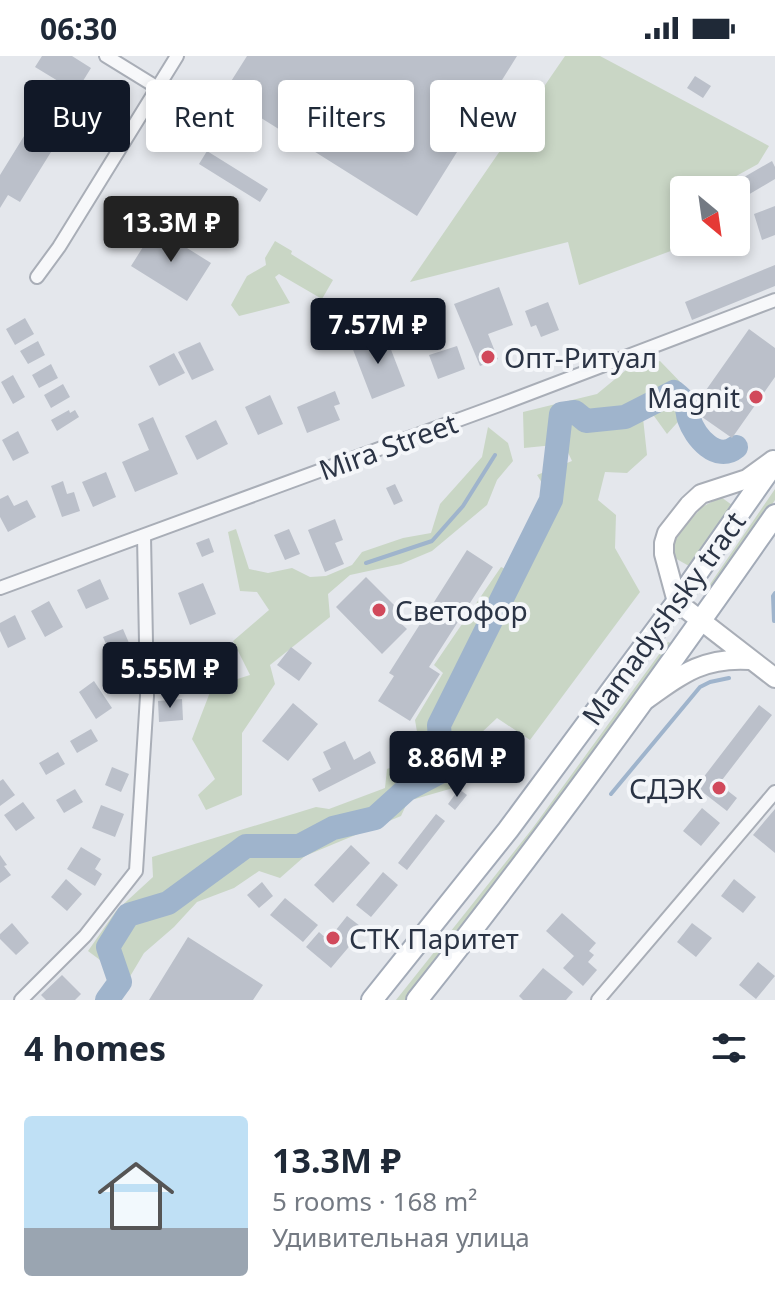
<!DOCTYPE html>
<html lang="en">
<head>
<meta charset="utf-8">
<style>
	:root { --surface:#fff; --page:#f6f6f7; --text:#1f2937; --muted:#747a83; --line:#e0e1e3; --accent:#111827 }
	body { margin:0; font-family:"Noto Sans",sans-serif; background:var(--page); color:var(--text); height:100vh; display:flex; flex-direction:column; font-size:30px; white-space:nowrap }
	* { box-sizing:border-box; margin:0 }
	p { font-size:26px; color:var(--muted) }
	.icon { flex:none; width:44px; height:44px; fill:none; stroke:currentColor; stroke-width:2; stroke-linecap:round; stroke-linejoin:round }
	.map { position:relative; height:944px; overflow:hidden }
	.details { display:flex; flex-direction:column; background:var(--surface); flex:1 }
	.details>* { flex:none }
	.hud { position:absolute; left:24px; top:24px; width:728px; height:72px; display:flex; gap:16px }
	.needle { width:52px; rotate:151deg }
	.buttons { position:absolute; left:670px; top:120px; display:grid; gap:16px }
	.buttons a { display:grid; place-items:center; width:80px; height:80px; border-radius:8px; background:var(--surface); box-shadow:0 4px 12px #0003; font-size:40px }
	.price { position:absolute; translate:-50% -68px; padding:0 18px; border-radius:8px; background:var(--accent); color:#fff; font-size:26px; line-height:52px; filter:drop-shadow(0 2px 4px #0008) }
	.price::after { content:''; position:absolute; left:50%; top:48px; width:24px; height:18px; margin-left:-12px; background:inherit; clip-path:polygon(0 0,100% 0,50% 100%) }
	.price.on { background:#222; color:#fff }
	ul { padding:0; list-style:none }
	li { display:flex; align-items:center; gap:24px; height:200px; padding:0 24px }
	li+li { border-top:2px solid var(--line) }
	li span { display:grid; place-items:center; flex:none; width:224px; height:160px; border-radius:8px; color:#555 }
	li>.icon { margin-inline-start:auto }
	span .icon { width:96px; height:96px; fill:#fffc; stroke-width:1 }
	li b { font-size:34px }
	h2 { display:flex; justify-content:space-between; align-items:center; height:96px; padding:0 24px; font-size:34px }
	.pill { padding:0 28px; border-radius:8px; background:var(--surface); box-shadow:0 4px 12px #0003; font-size:28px; line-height:72px }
	.pill.on { background:var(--accent); color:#fff }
	.status { display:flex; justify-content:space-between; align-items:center; height:56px; padding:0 40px; background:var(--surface); direction:ltr }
	.status svg { height:22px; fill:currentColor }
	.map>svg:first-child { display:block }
	.green { fill:#c9d6c5 }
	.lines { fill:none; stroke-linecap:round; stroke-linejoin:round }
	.stream { stroke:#9fb4cc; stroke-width:4 }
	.river { stroke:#9fb4cc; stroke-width:24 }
	.building { fill:#bbc0ca }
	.street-casing { stroke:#a9aeb7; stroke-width:16 }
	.secondary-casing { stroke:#a9aeb7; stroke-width:22 }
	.primary-casing { stroke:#a3abb8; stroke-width:24 }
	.street { stroke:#f7f8fa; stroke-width:12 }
	.secondary { stroke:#fff; stroke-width:18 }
	.primary { stroke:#fff; stroke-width:20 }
	.poi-dot { fill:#d1495b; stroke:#f4f6f9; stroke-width:3 }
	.labels { text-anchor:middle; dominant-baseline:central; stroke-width:8; stroke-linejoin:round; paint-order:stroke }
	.poi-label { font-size:28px; fill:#2b3445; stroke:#f4f6f9; text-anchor:start }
	.street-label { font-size:28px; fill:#2b3445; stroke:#f4f6f9 }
</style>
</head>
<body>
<div class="status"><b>06:30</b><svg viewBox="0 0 49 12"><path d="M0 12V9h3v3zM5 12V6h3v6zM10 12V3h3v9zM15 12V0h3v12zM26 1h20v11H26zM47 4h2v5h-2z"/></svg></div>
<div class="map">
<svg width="775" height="944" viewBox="0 0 775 944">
	<rect width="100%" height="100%" fill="#e4e7ec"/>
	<path class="green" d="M 565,0 L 600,0 L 769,90 L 758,108 L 720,129 L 720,134 L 684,134 L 684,186 L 695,186 L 579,229 L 568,186 L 410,226 Z
		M 275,185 L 292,195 L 291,198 L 333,224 L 322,243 L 279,218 L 275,221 L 290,247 L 239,260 L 231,249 L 247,220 L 266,209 L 265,202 Z
		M 660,305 L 689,335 L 685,358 L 667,378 L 654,360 L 643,362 L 647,399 L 627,417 L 605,416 L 598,444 L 616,459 L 615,492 L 640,536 L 530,684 L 497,662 L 462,695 L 460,730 L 408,745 L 401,760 L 305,800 L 280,822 L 259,815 L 234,832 L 197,846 L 174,871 L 144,897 L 116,944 L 96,944 L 112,926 L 104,907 L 88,895 L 116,855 L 153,821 L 152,801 L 316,751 L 329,753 L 385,732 L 387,713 L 421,700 L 415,664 L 443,617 L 434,609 L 501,511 L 512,516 L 549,438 L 537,419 L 572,405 L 564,388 L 524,392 L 523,356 L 597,338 L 626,314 Z
		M 488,371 L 508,387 L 513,405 L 497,424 L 487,449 L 432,495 L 401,508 L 350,519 L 328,538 L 330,561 L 270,609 L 275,628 L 242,677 L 242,739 L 206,754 L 198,739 L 215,723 L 192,683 L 212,631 L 250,619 L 233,585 L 269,554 L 257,536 L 240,535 L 228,476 L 236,473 L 249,513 L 268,517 L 292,512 L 310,521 L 326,520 L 352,509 L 362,496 L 403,482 L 431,477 L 440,448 L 482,401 Z
		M 775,433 L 775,444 L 709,541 L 704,537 Z
		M 721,441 L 732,449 L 689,510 L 673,501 L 674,486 L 683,473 L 702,451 Z
		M 668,586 L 674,588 L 438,907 L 407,944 L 396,944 L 532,773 Z"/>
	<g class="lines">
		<path class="stream" d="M 366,507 L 432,485 L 463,450 L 495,399
			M 774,565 L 773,540 L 775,537
			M 611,738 L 700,631 L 710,626 L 729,622"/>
		<path class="river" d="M 107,944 L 120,926 L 108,891 L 128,859 L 168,847 L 246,790 L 299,790 L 333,772 L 375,762 L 406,734 L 442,715 L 439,669 L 551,444 L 561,358 L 575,356 L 586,365 L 625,361 L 674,336 C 678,339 681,342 684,345 C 688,351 687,357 689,363 C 695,381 717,407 736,391"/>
	</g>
	<path class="building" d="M 42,0 L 72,0 L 91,12 L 73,41 L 82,46 L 20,146 L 8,139 L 0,152 L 0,119 L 58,25 L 35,11 Z
		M 247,0 L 517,0 L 417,160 L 223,38 Z
		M 695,20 L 711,30 L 703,42 L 687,32 Z
		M 207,95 L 268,133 L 260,146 L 199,108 Z
		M 772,105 L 775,111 L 775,123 L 736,146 L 736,134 L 729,134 L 727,131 Z
		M 775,150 L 775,179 L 762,184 L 754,158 Z
		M 155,172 L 211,207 L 187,245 L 131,210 Z
		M 775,209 L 775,230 L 692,264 L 685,246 Z
		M 499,231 L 513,269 L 488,278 L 498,303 L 480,310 L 454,248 Z
		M 548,246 L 559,274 L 541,281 L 536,269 L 531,271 L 525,255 Z
		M 25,262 L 34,278 L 15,289 L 6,273 Z
		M 749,273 L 775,292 L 775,321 L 732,382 L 692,354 Z
		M 385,278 L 405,330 L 372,343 L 352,291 Z
		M 38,285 L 45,299 L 28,308 L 20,295 Z
		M 200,286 L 214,314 L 192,324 L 178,296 Z
		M 457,290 L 465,313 L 438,323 L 429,299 Z
		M 174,297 L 185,317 L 159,330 L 149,310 Z
		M 51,308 L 58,322 L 39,332 L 32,319 Z
		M 13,319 L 25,341 L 13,348 L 1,326 Z
		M 63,328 L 70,341 L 51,352 L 44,339 Z
		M 335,335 L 340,348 L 334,350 L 340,364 L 307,377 L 297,351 Z
		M 270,339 L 283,368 L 258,379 L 245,351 Z
		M 69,354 L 70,357 L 75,354 L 79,361 L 57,375 L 51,364 Z
		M 153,361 L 178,418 L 135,436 L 122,406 L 149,394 L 138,368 Z
		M 216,364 L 228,388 L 197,404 L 185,380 Z
		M 18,375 L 29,397 L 13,405 L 2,384 Z
		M 106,416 L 116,441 L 93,451 L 82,426 Z
		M 63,425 L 67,438 L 74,436 L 80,455 L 62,461 L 51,430 Z
		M 395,428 L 403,445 L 394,449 L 386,432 Z
		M 8,439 L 14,450 L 27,444 L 36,461 L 8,476 L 0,461 L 0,443 Z
		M 335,463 L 343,484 L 335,487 L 344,508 L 325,516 L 308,474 Z
		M 289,473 L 300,498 L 285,504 L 274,479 Z
		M 209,482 L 214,496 L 202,501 L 196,487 Z
		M 467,494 L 493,511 L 429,611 L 440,618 L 410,665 L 378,645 L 394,620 L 389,617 Z
		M 366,521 L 400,555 L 394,561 L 407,573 L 382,598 L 336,551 Z
		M 100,523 L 109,543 L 86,553 L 77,534 Z
		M 203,527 L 216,558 L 190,569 L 178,537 Z
		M 49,545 L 63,571 L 45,581 L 31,555 Z
		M 15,559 L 26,583 L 8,592 L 0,575 L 0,567 Z
		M 123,573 L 129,587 L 109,595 L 103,581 Z
		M 291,591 L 312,607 L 299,625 L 277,609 Z
		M 133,596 L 139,608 L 120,618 L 114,606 Z
		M 94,625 L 112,652 L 96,663 L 79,636 Z
		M 182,643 L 183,664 L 159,666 L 158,645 Z
		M 293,647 L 318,668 L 288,705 L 262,685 Z
		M 759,649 L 772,659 L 719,728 L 737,742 L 727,755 L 696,731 Z
		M 91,673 L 98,685 L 77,697 L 70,685 Z
		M 345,685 L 354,704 L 370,695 L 376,707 L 319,736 L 312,723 L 331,713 L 323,696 Z
		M 58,696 L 65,708 L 46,719 L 39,707 Z
		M 112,711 L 129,718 L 121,736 L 105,729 Z
		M 3,723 L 15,739 L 0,750 L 0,725 Z
		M 75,733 L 83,746 L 64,757 L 56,744 Z
		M 459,733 L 467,739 L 455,754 L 448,748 Z
		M 23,746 L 35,762 L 16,775 L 4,759 Z
		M 101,749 L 124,758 L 115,781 L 92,772 Z
		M 702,752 L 720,767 L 701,790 L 683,775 Z
		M 775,753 L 775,797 L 753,779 Z
		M 436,758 L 445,765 L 407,814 L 398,807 Z
		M 351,789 L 370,807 L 333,847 L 314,829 Z
		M 81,791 L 101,803 L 95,813 L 102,818 L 95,830 L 67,813 Z
		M 0,799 L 7,809 L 4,810 L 11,819 L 0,827 Z
		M 383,816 L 398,829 L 371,861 L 356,849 Z
		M 66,823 L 82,838 L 67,855 L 51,841 Z
		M 734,823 L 756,841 L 743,857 L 721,840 Z
		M 262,826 L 273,840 L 259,852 L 247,839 Z
		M 285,842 L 318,869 L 303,886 L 270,859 Z
		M 562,857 L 596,887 L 589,895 L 594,899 L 588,906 L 597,914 L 583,930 L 563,912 L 574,900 L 546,875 Z
		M 347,860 L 364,873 L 331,912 L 306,891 L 319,876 L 328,884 Z
		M 12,867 L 29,887 L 16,899 L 0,883 L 0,878 Z
		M 692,867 L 712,882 L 696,901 L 677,886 Z
		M 188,881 L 263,929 L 253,944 L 149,944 Z
		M 758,906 L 775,920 L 756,943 L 739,929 Z
		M 543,912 L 573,936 L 566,944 L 523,944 L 519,940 Z
		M 62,919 L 81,938 L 75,944 L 46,944 L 41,939 Z"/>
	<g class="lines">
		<g class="street-casing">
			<path id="street" d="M 106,0 L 158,32
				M 37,221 L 59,191 L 177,0
				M 0,532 L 499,349 L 775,244
				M 21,944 L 85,880 L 136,815 L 147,640 L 144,480
				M 598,944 L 775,736"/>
		</g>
		<g class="secondary-casing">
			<path id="secondary" d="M 773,404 L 747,423 L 701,438 L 689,449 L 667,477 L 664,487 L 664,498 L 677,546 L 775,622
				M 647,643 C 683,617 704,601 750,604"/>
		</g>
		<g class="primary-casing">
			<path id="primary" d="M 372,944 L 508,774 L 677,546 L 775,406
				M 417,944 C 542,787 660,624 775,459"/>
		</g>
		<use href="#street" class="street"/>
		<use href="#secondary" class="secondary"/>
		<use href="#primary" class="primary"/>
	</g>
	<g class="poi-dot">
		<circle cx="488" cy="301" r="8"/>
		<circle cx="756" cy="341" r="8"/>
		<circle cx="379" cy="554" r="8"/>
		<circle cx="719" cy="732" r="8"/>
		<circle cx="333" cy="882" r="8"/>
	</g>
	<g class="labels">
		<g class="poi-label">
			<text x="504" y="301">Опт-Ритуал</text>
			<text x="740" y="341" text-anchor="end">Magnit</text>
			<text x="395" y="554">Светофор</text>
			<text x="703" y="732" text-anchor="end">СДЭК</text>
			<text x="349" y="882">СТК Паритет</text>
		</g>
		<g class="street-label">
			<text transform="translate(388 390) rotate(-20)">Mira Street</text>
			<text transform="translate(663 562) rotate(-54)">Mamadyshsky tract</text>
		</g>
	</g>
</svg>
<div class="buttons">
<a><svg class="needle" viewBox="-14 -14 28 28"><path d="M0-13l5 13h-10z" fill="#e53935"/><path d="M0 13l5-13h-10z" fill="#747a83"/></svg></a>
</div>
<b class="price on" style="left:171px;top:208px">13.3M ₽</b>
<b class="price" style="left:378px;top:310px">7.57M ₽</b>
<b class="price" style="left:170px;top:654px">5.55M ₽</b>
<b class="price" style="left:457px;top:743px">8.86M ₽</b>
<div class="hud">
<a class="pill on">Buy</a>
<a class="pill">Rent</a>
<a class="pill">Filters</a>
<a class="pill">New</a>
</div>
</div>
<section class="details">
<h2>4 homes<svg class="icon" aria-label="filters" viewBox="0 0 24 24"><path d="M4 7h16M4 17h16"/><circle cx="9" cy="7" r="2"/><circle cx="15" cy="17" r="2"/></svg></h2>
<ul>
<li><span style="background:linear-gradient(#bfe0f5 70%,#9aa5b1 0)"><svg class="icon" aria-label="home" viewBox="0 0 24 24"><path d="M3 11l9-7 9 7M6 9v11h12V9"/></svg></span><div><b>13.3M ₽</b><p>5 rooms · 168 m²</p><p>Удивительная улица</p></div></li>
</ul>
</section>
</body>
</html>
